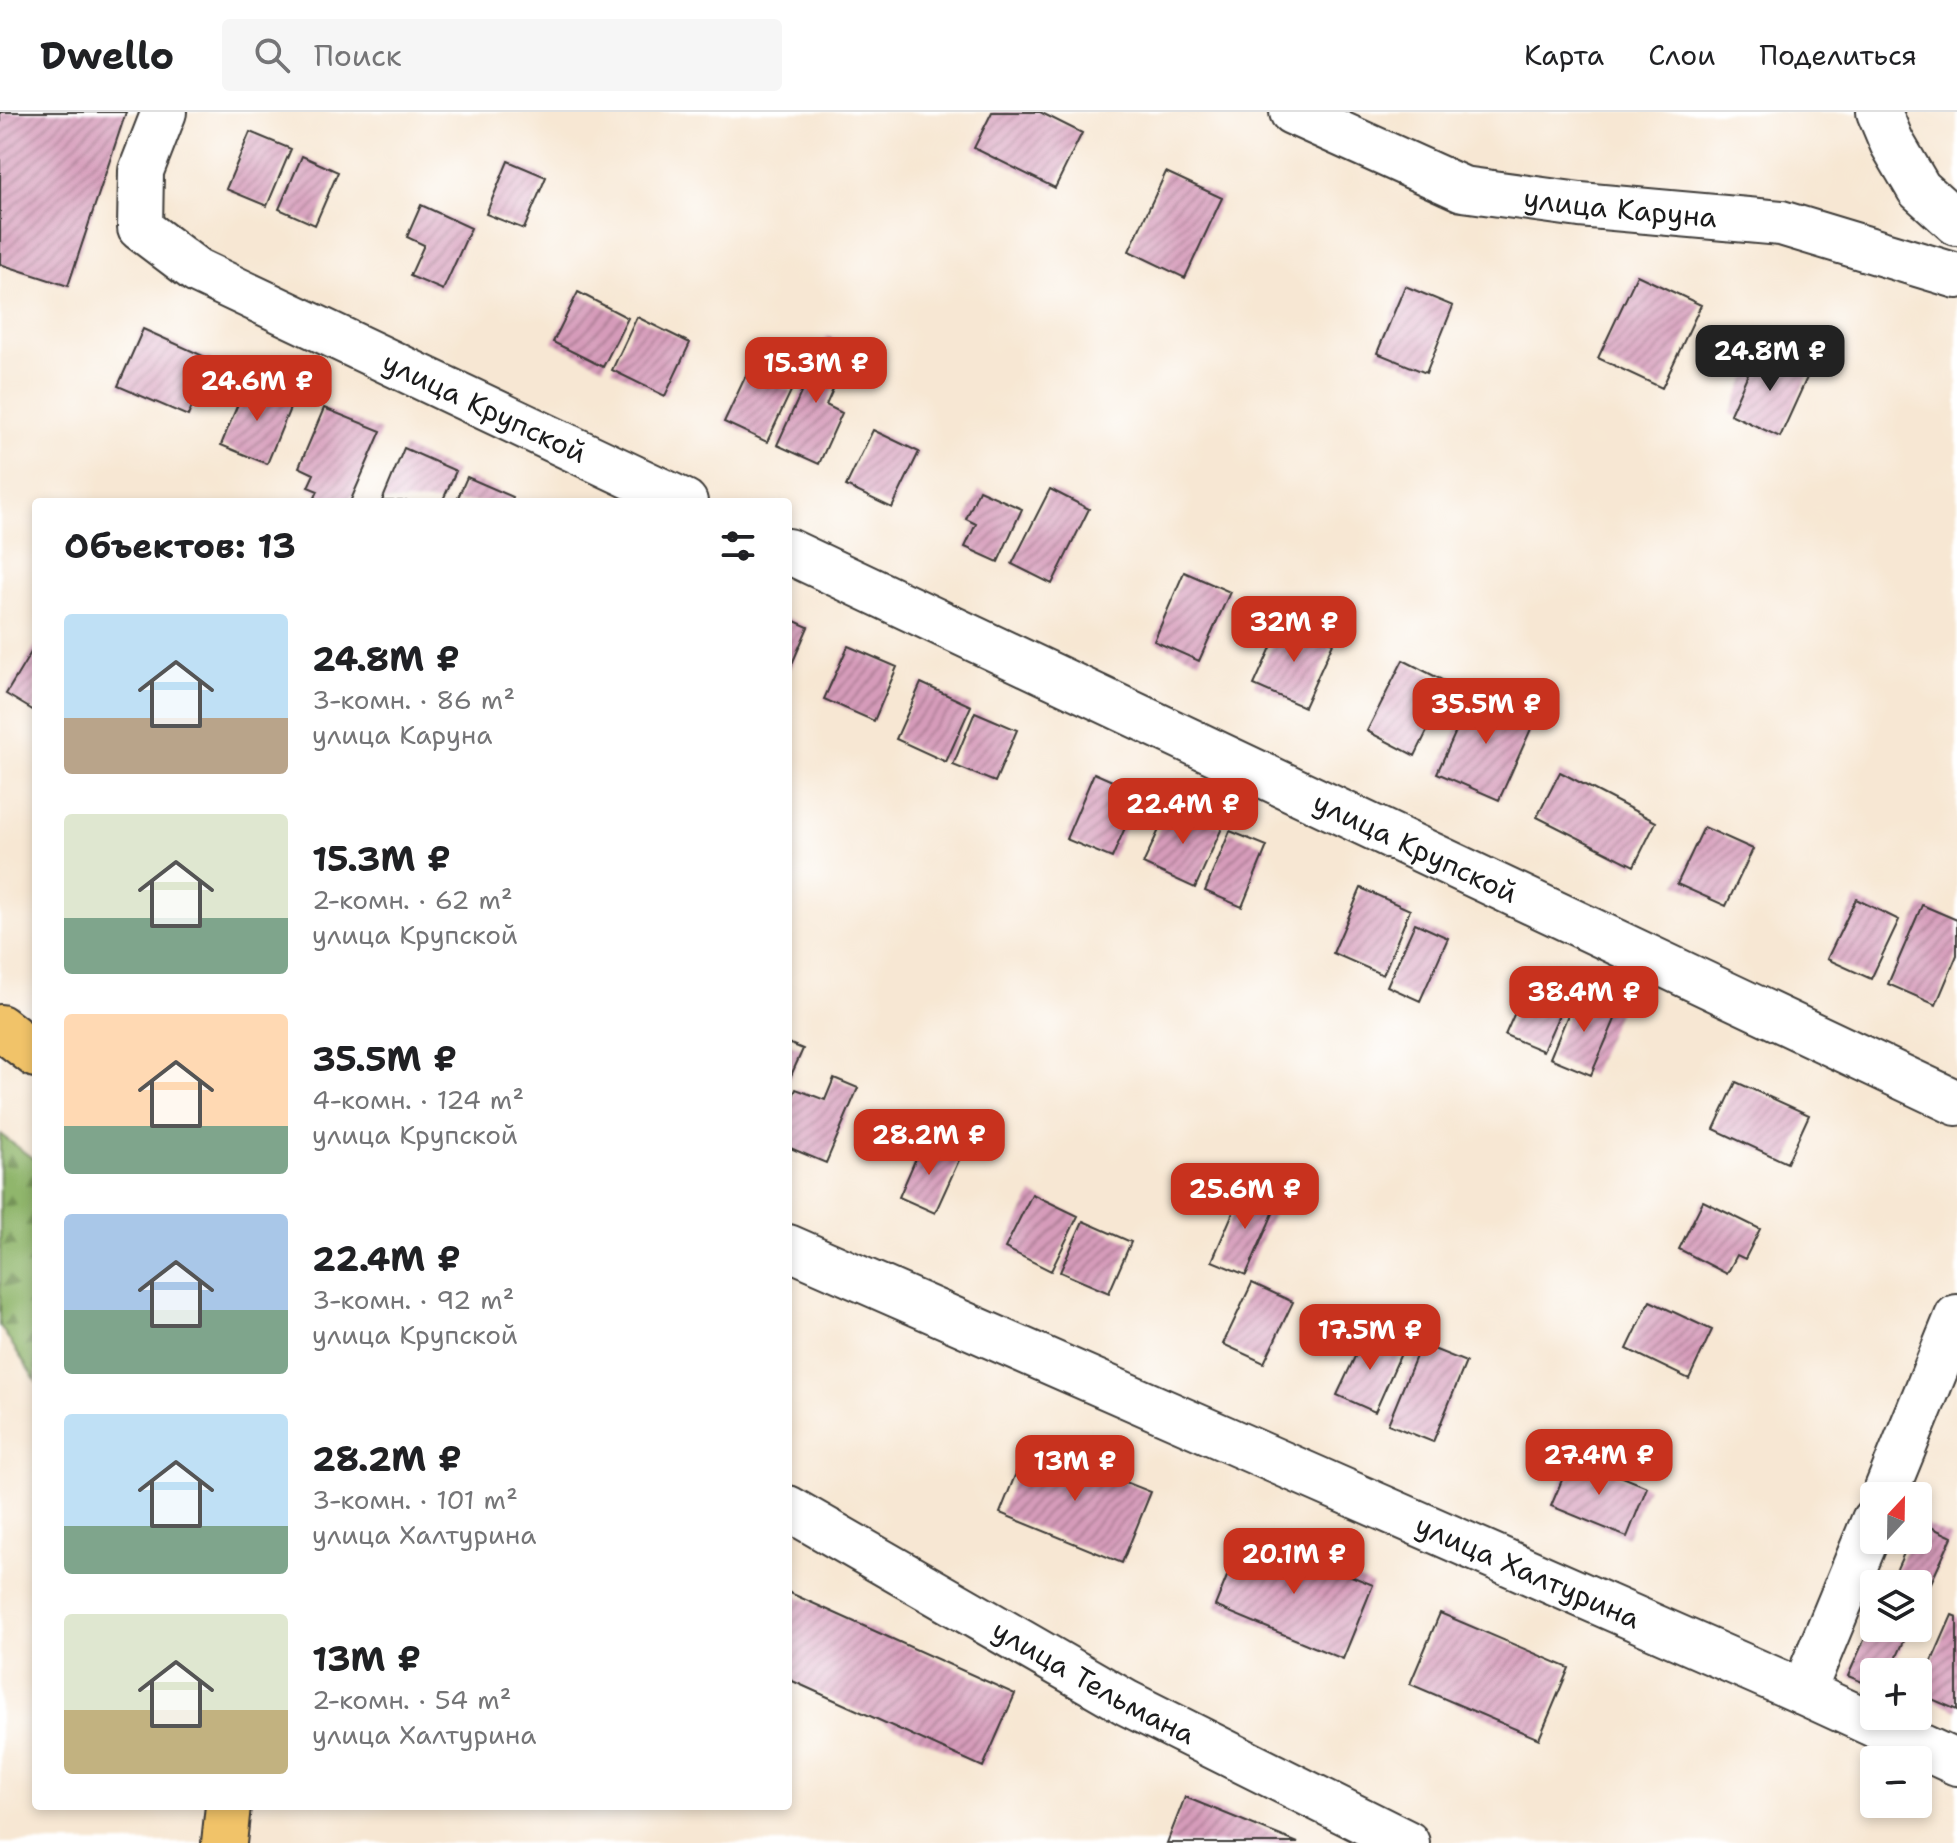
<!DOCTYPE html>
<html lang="ru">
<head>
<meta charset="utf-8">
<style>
	:root { --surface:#fff; --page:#f6f6f6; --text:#202124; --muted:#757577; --line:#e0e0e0; --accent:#c8321e }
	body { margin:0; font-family:"Shantell Sans",sans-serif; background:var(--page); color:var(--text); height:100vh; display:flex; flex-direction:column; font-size:30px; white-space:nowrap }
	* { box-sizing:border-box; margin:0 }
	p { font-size:26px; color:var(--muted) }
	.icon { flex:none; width:44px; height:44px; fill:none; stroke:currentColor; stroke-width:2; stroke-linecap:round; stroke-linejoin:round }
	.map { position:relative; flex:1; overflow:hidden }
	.sheet { position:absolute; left:32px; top:386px; width:760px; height:1312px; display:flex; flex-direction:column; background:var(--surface); border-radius:8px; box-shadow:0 4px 12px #0003 }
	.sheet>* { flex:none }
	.needle { width:52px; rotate:22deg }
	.tools { position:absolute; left:1860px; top:1370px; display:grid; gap:16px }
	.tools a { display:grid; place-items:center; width:72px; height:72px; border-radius:8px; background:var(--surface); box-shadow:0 4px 12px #0003; font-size:40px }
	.price { position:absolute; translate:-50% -68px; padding:0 18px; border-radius:16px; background:var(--accent); color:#fff; font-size:26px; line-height:52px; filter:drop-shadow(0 2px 4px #0008) }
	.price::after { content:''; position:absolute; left:50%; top:48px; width:24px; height:18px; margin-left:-12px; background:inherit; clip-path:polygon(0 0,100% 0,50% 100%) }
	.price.selected { background:#222; color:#fff }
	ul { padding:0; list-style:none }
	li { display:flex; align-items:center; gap:24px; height:200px; padding:0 32px }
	li span { display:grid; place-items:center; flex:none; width:224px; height:160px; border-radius:8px; color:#555 }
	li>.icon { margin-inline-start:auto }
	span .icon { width:96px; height:96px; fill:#fffc; stroke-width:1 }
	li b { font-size:34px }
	h2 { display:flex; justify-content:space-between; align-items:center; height:96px; padding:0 32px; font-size:34px }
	header { display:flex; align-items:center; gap:48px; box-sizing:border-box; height:112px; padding:0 40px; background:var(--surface); border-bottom:2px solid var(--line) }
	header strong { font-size:38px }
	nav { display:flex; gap:44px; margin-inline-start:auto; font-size:28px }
	.search { width:560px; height:72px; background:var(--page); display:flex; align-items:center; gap:20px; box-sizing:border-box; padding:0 28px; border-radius:8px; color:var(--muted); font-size:30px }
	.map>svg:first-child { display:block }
	.forest { fill:url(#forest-firs); stroke:#566944; stroke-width:2 }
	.building { fill:url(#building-hatch) }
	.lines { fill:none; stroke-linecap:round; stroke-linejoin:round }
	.minor-casing { stroke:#3d3a37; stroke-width:48 }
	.major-casing { stroke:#3d3a37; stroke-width:48 }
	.minor { stroke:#fff; stroke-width:44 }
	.major { stroke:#f1c369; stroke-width:44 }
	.labels { text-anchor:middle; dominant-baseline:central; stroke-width:7; stroke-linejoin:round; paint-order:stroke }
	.street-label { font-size:28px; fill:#1c1c1c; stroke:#fff }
</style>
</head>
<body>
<header>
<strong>Dwello</strong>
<div class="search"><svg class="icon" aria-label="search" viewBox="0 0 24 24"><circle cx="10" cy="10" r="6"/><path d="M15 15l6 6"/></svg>Поиск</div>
<nav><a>Карта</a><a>Слои</a><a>Поделиться</a></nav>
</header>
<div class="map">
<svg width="1957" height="1731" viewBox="0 0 1957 1731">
	<defs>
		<pattern id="forest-firs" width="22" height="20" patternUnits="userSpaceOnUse" patternTransform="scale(2)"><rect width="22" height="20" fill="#90b66c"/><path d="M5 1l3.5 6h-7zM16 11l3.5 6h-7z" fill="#759358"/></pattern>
		<pattern id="building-hatch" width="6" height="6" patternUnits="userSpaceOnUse" patternTransform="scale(2)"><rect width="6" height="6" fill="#d69bba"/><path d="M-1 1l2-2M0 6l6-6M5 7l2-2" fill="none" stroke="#ad7e96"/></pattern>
	</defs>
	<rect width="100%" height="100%" fill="#fff"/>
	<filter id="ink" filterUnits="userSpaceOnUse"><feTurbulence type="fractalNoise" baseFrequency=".0125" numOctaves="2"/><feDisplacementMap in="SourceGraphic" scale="16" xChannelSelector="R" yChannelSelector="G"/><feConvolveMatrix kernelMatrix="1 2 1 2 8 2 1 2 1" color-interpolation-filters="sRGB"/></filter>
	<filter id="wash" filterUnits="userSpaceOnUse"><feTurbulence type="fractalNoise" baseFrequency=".006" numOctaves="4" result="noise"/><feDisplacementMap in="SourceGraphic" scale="32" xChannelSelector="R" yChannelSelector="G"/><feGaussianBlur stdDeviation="1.8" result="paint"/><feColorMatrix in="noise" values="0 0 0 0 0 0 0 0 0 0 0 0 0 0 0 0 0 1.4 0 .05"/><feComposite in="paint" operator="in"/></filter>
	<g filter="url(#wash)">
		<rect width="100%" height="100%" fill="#f7e7d3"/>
		<path class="forest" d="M 0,1022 L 36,1049 L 36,1269 L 0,1214 Z"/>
		<g id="blocks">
			<path class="building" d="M 0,0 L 126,0 L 68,174 L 0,152 Z
				M 992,0 L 1040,0 L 1082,21 L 1055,76 L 974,36 Z
				M 250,20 L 291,37 L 267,94 L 226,77 Z
				M 302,44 L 338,60 L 315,113 L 279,97 Z
				M 508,49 L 546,65 L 524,117 L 486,102 Z
				M 1166,60 L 1222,86 L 1185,166 L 1129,139 Z
				M 421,93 L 471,116 L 443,178 L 410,164 L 424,133 L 407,125 Z
				M 1637,163 L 1701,193 L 1662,276 L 1598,246 Z
				M 1405,174 L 1453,194 L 1426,261 L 1377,241 Z
				M 578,180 L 628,206 L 603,255 L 553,230 Z
				M 637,205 L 690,231 L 665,284 L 612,258 Z
				M 143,217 L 212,248 L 188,304 L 118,274 Z
				M 827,224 L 852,235 L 826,293 L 842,301 L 819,352 L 777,333 Z
				M 1759,237 L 1810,259 L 1780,325 L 1730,302 Z
				M 748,259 L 791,279 L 767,330 L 724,310 Z
				M 247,270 L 293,289 L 267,352 L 221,333 Z
				M 324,296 L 381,319 L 350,390 L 313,390 L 318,379 L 308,375 L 314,362 L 299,355 Z
				M 873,318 L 919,340 L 892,396 L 846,374 Z
				M 404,336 L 456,359 L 442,390 L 382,389 Z
				M 467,365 L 513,385 L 511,390 L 456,390 Z
				M 1050,377 L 1089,397 L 1052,472 L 1012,452 Z
				M 979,378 L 1022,397 L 998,450 L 965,435 L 976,412 L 966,407 Z
				M 1184,460 L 1230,480 L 1199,549 L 1154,529 Z
				M 788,506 L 808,515 L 788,561 Z
				M 1283,509 L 1333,531 L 1304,595 L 1254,573 Z
				M 36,532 L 36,600 L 6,582 Z
				M 848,534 L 897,555 L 874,609 L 824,587 Z
				M 1403,548 L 1450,572 L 1415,644 L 1367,619 Z
				M 921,571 L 971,594 L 946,650 L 896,627 Z
				M 1474,580 L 1535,608 L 1499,688 L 1437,661 Z
				M 975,600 L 1017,618 L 995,670 L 953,653 Z
				M 1560,660 L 1656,710 L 1634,754 L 1537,705 Z
				M 1094,661 L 1140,681 L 1112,746 L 1066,727 Z
				M 1171,692 L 1222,716 L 1195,776 L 1143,752 Z
				M 1704,715 L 1753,737 L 1726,794 L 1677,772 Z
				M 1230,719 L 1267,734 L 1242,795 L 1205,779 Z
				M 1361,776 L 1410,798 L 1383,863 L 1333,841 Z
				M 1856,787 L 1899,808 L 1871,867 L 1827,847 Z
				M 1922,793 L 1957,808 L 1957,843 L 1936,893 L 1888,872 Z
				M 1415,811 L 1448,826 L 1420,889 L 1387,874 Z
				M 1532,862 L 1570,878 L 1543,939 L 1505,923 Z
				M 1577,881 L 1619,898 L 1591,963 L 1550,946 Z
				M 788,931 L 803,937 L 788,970 Z
				M 834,966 L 858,976 L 826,1051 L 788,1035 L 788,996 L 796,977 L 825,988 Z
				M 1736,970 L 1809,1003 L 1787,1051 L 1714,1017 Z
				M 923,1030 L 960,1046 L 935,1101 L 899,1085 Z
				M 1244,1075 L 1278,1090 L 1246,1163 L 1212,1149 Z
				M 1032,1082 L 1078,1104 L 1051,1159 L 1005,1136 Z
				M 1703,1089 L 1760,1117 L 1745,1147 L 1737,1143 L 1727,1162 L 1679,1137 Z
				M 1083,1109 L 1131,1130 L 1109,1181 L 1060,1160 Z
				M 1252,1171 L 1293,1190 L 1264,1251 L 1223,1232 Z
				M 1650,1189 L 1712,1218 L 1689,1267 L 1627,1237 Z
				M 1366,1221 L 1403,1237 L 1375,1300 L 1337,1283 Z
				M 1421,1232 L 1466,1250 L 1433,1330 L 1388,1312 Z
				M 1028,1331 L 1151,1380 L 1122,1451 L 1000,1401 Z
				M 1572,1344 L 1647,1375 L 1627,1425 L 1551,1394 Z
				M 1918,1409 L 1952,1425 L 1918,1499 L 1918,1472 L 1890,1472 L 1910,1428 L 1918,1428 Z
				M 1245,1420 L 1373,1473 L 1343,1547 L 1215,1494 Z
				M 788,1480 L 1015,1582 L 983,1655 L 788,1567 Z
				M 1440,1501 L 1569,1556 L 1539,1627 L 1410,1572 Z
				M 1952,1503 L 1957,1505 L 1957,1598 L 1918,1581 Z
				M 1874,1506 L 1874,1516 L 1910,1516 L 1890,1560 L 1874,1560 L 1874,1575 L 1848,1564 Z
				M 1185,1685 L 1298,1731 L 1167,1731 Z"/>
		</g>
	</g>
	<g filter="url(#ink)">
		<use href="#blocks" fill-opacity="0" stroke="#3d3a37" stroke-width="2"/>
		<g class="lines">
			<g class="minor-casing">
				<g id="minor">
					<path id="s1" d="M 164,0 L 141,59 L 140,116 L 197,159 L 685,390"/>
					<path id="s2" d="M 1292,0 L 1463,77 L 1580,93 L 1781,111 L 1957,164"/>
					<path d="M 1879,0 L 1892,31 L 1919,77 L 1957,111"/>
					<path id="s3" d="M 788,439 L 1957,991"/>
					<path id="s4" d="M 788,1135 L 1803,1580 L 1957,1651"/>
					<path d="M 1884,1384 L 1957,1205"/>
					<path id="s5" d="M 788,1396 L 1127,1591 L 1407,1731"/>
					<path d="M 1803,1580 L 1874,1408"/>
				</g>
			</g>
			<g class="major-casing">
				<path id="major" d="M 0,915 L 36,943
					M 224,1731 L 228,1694"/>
			</g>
			<use href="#minor" class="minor"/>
			<use href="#major" class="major"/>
		</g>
	</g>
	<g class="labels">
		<g class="street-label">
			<text stroke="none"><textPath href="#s2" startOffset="346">улица Каруна</textPath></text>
			<text stroke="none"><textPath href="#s1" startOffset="510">улица Крупской</textPath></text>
			<text stroke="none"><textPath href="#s3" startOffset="694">улица Крупской</textPath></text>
			<text stroke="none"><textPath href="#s4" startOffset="808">улица Халтурина</textPath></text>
			<text stroke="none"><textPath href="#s5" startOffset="352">улица Тельмана</textPath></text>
		</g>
	</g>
</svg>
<div class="tools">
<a><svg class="needle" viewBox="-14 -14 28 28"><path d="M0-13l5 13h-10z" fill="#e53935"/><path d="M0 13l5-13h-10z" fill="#757577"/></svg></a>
<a><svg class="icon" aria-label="layers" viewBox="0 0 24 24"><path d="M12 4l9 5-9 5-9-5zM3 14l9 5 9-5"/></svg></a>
<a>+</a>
<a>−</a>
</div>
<b class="price selected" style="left:1770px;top:281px">24.8M ₽</b>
<b class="price" style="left:816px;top:293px">15.3M ₽</b>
<b class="price" style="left:257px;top:311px">24.6M ₽</b>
<b class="price" style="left:1294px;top:552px">32M ₽</b>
<b class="price" style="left:1486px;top:634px">35.5M ₽</b>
<b class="price" style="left:1183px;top:734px">22.4M ₽</b>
<b class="price" style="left:1584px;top:922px">38.4M ₽</b>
<b class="price" style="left:929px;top:1065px">28.2M ₽</b>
<b class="price" style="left:1245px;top:1119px">25.6M ₽</b>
<b class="price" style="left:1370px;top:1260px">17.5M ₽</b>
<b class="price" style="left:1599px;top:1385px">27.4M ₽</b>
<b class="price" style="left:1075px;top:1391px">13M ₽</b>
<b class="price" style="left:1294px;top:1484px">20.1M ₽</b>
<section class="sheet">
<h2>Объектов: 13<svg class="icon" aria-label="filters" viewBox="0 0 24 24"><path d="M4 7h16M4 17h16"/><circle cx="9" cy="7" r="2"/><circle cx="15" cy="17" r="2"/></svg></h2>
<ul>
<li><span style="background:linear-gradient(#bfe0f5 65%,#b9a48a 0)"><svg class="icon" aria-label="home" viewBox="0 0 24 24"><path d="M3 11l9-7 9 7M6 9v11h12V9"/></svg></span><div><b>24.8M ₽</b><p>3-комн. · 86 m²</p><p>улица Каруна</p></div></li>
<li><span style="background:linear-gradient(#dfe7d0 65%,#7fa58c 0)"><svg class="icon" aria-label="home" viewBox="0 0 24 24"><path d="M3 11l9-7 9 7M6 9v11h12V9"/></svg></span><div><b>15.3M ₽</b><p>2-комн. · 62 m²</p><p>улица Крупской</p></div></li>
<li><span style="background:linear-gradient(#ffd9b3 70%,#7fa58c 0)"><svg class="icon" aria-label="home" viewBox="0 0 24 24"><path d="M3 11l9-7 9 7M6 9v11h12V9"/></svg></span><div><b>35.5M ₽</b><p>4-комн. · 124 m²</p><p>улица Крупской</p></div></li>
<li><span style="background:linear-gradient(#a9c7e8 60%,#7fa58c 0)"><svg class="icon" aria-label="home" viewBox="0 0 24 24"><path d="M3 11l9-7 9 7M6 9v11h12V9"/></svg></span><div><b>22.4M ₽</b><p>3-комн. · 92 m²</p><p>улица Крупской</p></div></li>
<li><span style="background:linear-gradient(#bfe0f5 70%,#7fa58c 0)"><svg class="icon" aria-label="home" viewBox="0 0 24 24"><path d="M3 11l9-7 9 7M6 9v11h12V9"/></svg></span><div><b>28.2M ₽</b><p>3-комн. · 101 m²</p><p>улица Халтурина</p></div></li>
<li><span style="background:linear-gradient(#dfe7d0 60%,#c2b280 0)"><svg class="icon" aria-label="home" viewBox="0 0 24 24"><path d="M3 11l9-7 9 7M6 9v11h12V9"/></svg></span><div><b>13M ₽</b><p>2-комн. · 54 m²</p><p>улица Халтурина</p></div></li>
</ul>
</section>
</div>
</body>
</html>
